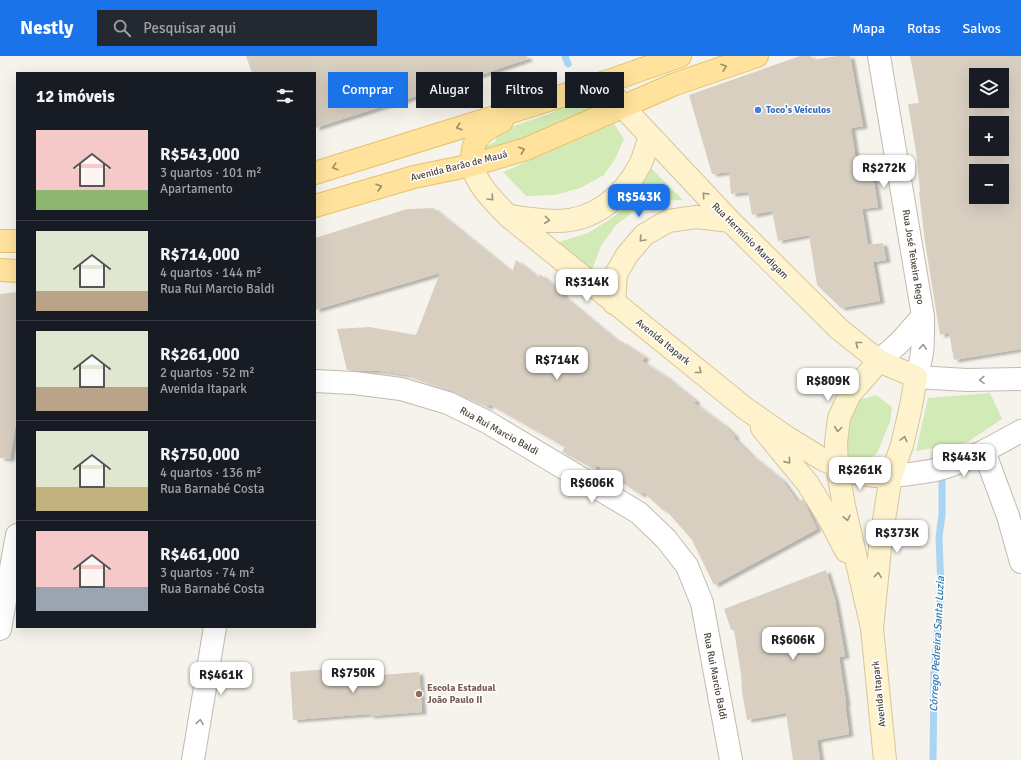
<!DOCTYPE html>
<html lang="pt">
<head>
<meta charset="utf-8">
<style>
	:root { --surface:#171b24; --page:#242831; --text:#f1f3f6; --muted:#9ea1a6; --line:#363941; --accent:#1a73e8 }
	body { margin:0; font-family:Signika,sans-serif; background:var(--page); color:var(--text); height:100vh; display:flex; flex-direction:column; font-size:15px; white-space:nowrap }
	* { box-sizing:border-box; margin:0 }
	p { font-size:13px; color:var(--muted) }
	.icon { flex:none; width:22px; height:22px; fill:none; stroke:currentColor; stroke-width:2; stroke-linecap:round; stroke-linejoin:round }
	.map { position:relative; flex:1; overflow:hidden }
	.sheet { position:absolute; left:16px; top:16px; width:300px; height:556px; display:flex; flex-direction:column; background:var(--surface); border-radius:0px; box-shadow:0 4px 16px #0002 }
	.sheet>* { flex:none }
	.top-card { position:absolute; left:328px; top:16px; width:380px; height:36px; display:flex; gap:8px }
	.controls { position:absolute; left:969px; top:12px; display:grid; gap:8px }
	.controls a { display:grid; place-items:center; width:40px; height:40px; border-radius:0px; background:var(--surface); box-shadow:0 4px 16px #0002; font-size:20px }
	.price { position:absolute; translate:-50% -34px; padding:0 9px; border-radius:8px; background:#fff; color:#222; font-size:13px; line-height:26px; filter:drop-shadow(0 1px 2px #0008) }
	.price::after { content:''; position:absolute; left:50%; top:24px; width:12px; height:9px; margin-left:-6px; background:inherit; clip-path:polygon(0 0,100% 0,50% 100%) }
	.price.active { background:var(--accent); color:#fff }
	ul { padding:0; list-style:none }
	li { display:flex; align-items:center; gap:12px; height:100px; padding:0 20px }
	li+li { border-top:1px solid var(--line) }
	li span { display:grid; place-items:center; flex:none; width:112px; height:80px; border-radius:0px; color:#555 }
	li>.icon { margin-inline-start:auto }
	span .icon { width:48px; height:48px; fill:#fffc; stroke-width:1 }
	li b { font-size:17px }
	h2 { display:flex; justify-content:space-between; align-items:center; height:48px; padding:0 20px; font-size:17px }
	.chip { padding:0 14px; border-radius:0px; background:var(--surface); box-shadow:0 4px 16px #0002; font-size:14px; line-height:36px }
	.chip.active { background:var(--accent); color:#fff }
	header { display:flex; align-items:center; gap:24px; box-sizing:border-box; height:56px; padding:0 20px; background:var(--accent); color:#fff }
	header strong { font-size:19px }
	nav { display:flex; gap:22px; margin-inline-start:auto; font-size:14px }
	.search { width:280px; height:36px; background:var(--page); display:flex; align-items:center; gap:10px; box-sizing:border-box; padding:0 14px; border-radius:0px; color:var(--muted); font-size:15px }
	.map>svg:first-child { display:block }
	.green { fill:#d2eab5 }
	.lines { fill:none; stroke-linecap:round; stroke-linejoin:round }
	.stream { stroke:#a9d4f2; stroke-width:7 }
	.building { fill:#d8cfc1; fill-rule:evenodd; filter:url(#shadow) }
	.street-casing { stroke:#c2bbae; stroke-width:24 }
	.secondary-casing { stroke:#d6c79b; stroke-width:24 }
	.primary-casing { stroke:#e6c16a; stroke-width:24 }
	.street { stroke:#fff; stroke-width:22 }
	.secondary { stroke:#fff3cd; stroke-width:22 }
	.primary { stroke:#ffe39c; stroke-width:22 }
	.oneway { stroke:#9c8c66 }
	.oneway2 { stroke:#9c937c }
	.oneway3 { stroke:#9c9892 }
	.shop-dot { fill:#3f7fe0; stroke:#fff; stroke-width:1.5 }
	.education-dot { fill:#8d6e63; stroke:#fff; stroke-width:1.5 }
	.labels { text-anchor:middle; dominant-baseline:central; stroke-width:3; stroke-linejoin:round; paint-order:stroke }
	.shop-label { font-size:10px; font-weight:bold; fill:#366cbe; stroke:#fff; text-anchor:start }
	.street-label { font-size:10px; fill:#4b4439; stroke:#fff }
	.education-label { font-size:10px; font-weight:bold; fill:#785e54; stroke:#fff; text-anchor:start }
	.water-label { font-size:11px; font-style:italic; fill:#2e7ab2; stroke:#fff }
</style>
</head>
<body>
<header>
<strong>Nestly</strong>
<div class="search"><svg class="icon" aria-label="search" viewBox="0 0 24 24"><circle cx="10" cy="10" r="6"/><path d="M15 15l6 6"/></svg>Pesquisar aqui</div>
<nav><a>Mapa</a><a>Rotas</a><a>Salvos</a></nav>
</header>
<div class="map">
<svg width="1021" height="704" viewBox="0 0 1021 704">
	<defs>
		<filter id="shadow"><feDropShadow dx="4.5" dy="2.5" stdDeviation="1" flood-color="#0004"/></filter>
	</defs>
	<rect width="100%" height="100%" fill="#f6f3ec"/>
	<path class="green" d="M 591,34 L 597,51 L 545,77 L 477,99 L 477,93 L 495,86 L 499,75 L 552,57 Z
		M 614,68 L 624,83 L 615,103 L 604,119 L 580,132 L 555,139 L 526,140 L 503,116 Z
		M 648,109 L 683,144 L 662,145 L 640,151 L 616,169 L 601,190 L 590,219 L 553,188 L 588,177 L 612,162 L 632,145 L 642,128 Z
		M 990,337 L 1002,363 L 966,387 L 916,395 L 928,342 Z
		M 876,339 L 892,351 L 890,366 L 877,397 L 864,407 L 853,405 L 845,395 L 843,365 L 856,345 Z"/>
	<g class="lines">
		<path class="stream" d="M 565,0 L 568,8
			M 933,704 L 934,618 L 941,534 L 939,481 L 942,459 L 942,425"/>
	</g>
	<path class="building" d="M 246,0 L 527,0 L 528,3 L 460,26 L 459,24 L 397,47 L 396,46 L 315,72 L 315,17 L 252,17 Z
		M 800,0 L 811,0 L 812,4 L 838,0 L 850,0 L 863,70 L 851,72 L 856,105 L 870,103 L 878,151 L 862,153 L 868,189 L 883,187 L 886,204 L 873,206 L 880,245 L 841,252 L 817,229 L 809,179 L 778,185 L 772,155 L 752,159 L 748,136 L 731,138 L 729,116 L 712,118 L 689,39 Z
		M 910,0 L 1021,0 L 1021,293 L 954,304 L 949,277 L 940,279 L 925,186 L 919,136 L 920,136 L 917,102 L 908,48 L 919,47 ZM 976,19 L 1002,19 L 1002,45 L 976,45 ZM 976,67 L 1002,67 L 1002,93 L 976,93 ZM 976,115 L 1002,115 L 1002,141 L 976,141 Z
		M 433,152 L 512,216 L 516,204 L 539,222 L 540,218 L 563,238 L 562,239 L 620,287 L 621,285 L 645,301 L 642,305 L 665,320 L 696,345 L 694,347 L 725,370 L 735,380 L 734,382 L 752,400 L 782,424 L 798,446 L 803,443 L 817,473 L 714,529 L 692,484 L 665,453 L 664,455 L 643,436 L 641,439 L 597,409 L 595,413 L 562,396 L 565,391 L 489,348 L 488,351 L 453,336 L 408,319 L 380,315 L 347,314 L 337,273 L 369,271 L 416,279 L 440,217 L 315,254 L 315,182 L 407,153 Z
		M 17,236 L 17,360 L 10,403 L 0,402 L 0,238 Z
		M 826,514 L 835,544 L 845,600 L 839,601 L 846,647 L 845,647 L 849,678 L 817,684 L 820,704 L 793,704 L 786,657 L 747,664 L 742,636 L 741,618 L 734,574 L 731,574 L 724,553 Z
		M 355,611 L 356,621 L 419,616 L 422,656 L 370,660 L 370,658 L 293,664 L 290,616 Z"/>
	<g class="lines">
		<g class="street-casing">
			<path id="street" d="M 879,0 L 923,260 C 923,285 924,298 916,321 L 967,324 L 1021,323
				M 879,305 L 900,286 L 923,260
				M 315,325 L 354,327 L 401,333 L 448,347 L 487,366 L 639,457 L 666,483 L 687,510 L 702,547 L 731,704
				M 984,395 L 1008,460 L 1021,506
				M 891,420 C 909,418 928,417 946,411 C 972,403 997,388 1021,375
				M 0,573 L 17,479
				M 193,704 L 215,571"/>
		</g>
		<g class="secondary-casing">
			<path id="secondary" d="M 603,27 L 622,50 L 730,165 L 839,273 L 879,305 L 916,321 L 911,350 L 902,389 L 891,420 L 881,483 L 872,572
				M 472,109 C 478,131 493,144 508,160 L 746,353 L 788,382 L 822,403 L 837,410 L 855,417 L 873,420 L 891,420
				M 508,160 C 524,162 541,165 557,165 C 594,165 623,141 640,109 C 644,100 647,90 650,80
				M 614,247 L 616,218 L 627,199 L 644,179 L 668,165 L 696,161 L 730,165
				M 879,305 L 850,338 L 839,362 L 836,386 L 837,410 L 844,450 L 872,572 L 885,704
				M 762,372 L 808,428 L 830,464 L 846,495"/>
		</g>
		<g class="primary-casing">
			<path id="primary" d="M 472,109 C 471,83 479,76 502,65
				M 315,117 L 603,27 L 680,0
				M 315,150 L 414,121 L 472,109 L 526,93 L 675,28 L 757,0
				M 0,185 L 17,185
				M 0,214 L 17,215"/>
		</g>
		<use href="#street" class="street"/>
		<use href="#secondary" class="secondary"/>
		<use href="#primary" class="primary"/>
	</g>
	<defs><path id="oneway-chevron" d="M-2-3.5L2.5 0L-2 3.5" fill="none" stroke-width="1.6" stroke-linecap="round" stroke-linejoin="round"/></defs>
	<g class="oneway">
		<use href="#oneway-chevron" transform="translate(724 11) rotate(-19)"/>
		<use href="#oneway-chevron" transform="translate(459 71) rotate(163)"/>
		<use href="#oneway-chevron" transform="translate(522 94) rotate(-19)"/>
		<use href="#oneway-chevron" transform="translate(335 111) rotate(162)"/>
		<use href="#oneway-chevron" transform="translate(379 131) rotate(-16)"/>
	</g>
	<g class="oneway2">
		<use href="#oneway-chevron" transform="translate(705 139) rotate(-133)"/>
		<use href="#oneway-chevron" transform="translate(491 142) rotate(47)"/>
		<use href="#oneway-chevron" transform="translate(547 164) rotate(6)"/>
		<use href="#oneway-chevron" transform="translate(642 183) rotate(133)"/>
		<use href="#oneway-chevron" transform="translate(858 288) rotate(-142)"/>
		<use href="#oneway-chevron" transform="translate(699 315) rotate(39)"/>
		<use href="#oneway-chevron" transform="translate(838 373) rotate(97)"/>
		<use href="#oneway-chevron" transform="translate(904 383) rotate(-76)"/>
		<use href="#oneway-chevron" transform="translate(788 405) rotate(51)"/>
		<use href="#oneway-chevron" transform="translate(847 462) rotate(77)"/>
		<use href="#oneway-chevron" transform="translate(878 519) rotate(-84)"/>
	</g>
	<g class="oneway3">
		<use href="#oneway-chevron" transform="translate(923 291) rotate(-86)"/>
		<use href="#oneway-chevron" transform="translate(982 324) rotate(178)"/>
		<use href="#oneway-chevron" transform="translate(200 666) rotate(-81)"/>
	</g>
	<circle class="shop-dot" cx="758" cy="54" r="4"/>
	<circle class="education-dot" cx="419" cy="638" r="4"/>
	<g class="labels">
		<g class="shop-label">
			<text x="766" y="54">Toco's Veículos</text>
		</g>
		<g class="street-label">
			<text transform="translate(459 110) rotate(-14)">Avenida Barão de Mauá</text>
			<text transform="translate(750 185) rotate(45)">Rua Hermínio Mardigam</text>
			<text transform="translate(913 201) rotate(81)">Rua José Teixeira Rego</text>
			<text transform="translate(663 286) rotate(39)">Avenida Itapark</text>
			<text transform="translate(499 375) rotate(29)">Rua Rui Marcio Baldi</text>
			<text transform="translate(715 620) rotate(79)">Rua Rui Marcio Baldi</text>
			<text transform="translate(879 638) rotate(-96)">Avenida Itapark</text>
		</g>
		<g class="education-label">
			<text x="427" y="632">Escola Estadual<tspan x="427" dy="12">João Paulo II</tspan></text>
		</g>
		<g class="water-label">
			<text transform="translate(937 588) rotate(-87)">Córrego Pedreira Santa Luzia</text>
		</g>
	</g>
</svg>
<div class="controls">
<a><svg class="icon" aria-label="layers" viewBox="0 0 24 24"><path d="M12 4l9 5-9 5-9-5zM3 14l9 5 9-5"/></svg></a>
<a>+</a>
<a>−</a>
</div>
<b class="price" style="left:884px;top:133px">R$272K</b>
<b class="price active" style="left:639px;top:162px">R$543K</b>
<b class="price" style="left:587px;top:247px">R$314K</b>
<b class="price" style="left:557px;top:325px">R$714K</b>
<b class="price" style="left:828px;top:346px">R$809K</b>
<b class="price" style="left:964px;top:422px">R$443K</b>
<b class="price" style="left:860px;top:435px">R$261K</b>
<b class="price" style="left:592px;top:448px">R$606K</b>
<b class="price" style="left:897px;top:498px">R$373K</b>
<b class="price" style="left:793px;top:605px">R$606K</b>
<b class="price" style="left:353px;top:638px">R$750K</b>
<b class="price" style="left:221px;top:640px">R$461K</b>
<div class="top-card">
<a class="chip active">Comprar</a>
<a class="chip">Alugar</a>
<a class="chip">Filtros</a>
<a class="chip">Novo</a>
</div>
<section class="sheet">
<h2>12 imóveis<svg class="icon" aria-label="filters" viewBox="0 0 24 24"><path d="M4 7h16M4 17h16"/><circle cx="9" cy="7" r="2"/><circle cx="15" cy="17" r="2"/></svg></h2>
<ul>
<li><span style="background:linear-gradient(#f6c9c9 75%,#8fb573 0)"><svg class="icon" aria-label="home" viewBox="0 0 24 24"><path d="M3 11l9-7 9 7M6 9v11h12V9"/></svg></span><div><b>R$543,000</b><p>3 quartos · 101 m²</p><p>Apartamento</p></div></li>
<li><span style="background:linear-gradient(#dfe7d0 75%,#b9a48a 0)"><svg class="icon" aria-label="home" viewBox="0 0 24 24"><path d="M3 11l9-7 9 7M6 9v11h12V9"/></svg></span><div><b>R$714,000</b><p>4 quartos · 144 m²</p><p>Rua Rui Marcio Baldi</p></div></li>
<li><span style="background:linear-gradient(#dfe7d0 70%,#b9a48a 0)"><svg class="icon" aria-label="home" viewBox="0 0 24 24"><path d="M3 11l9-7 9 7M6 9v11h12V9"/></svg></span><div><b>R$261,000</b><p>2 quartos · 52 m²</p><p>Avenida Itapark</p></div></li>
<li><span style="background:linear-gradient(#dfe7d0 70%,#c2b280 0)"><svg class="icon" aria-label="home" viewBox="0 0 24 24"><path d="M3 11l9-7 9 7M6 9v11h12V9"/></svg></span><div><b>R$750,000</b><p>4 quartos · 136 m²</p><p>Rua Barnabé Costa</p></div></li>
<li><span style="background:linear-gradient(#f6c9c9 70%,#9aa5b1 0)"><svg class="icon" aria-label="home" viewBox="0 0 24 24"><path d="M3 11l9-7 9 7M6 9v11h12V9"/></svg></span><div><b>R$461,000</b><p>3 quartos · 74 m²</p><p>Rua Barnabé Costa</p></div></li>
</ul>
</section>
</div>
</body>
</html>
